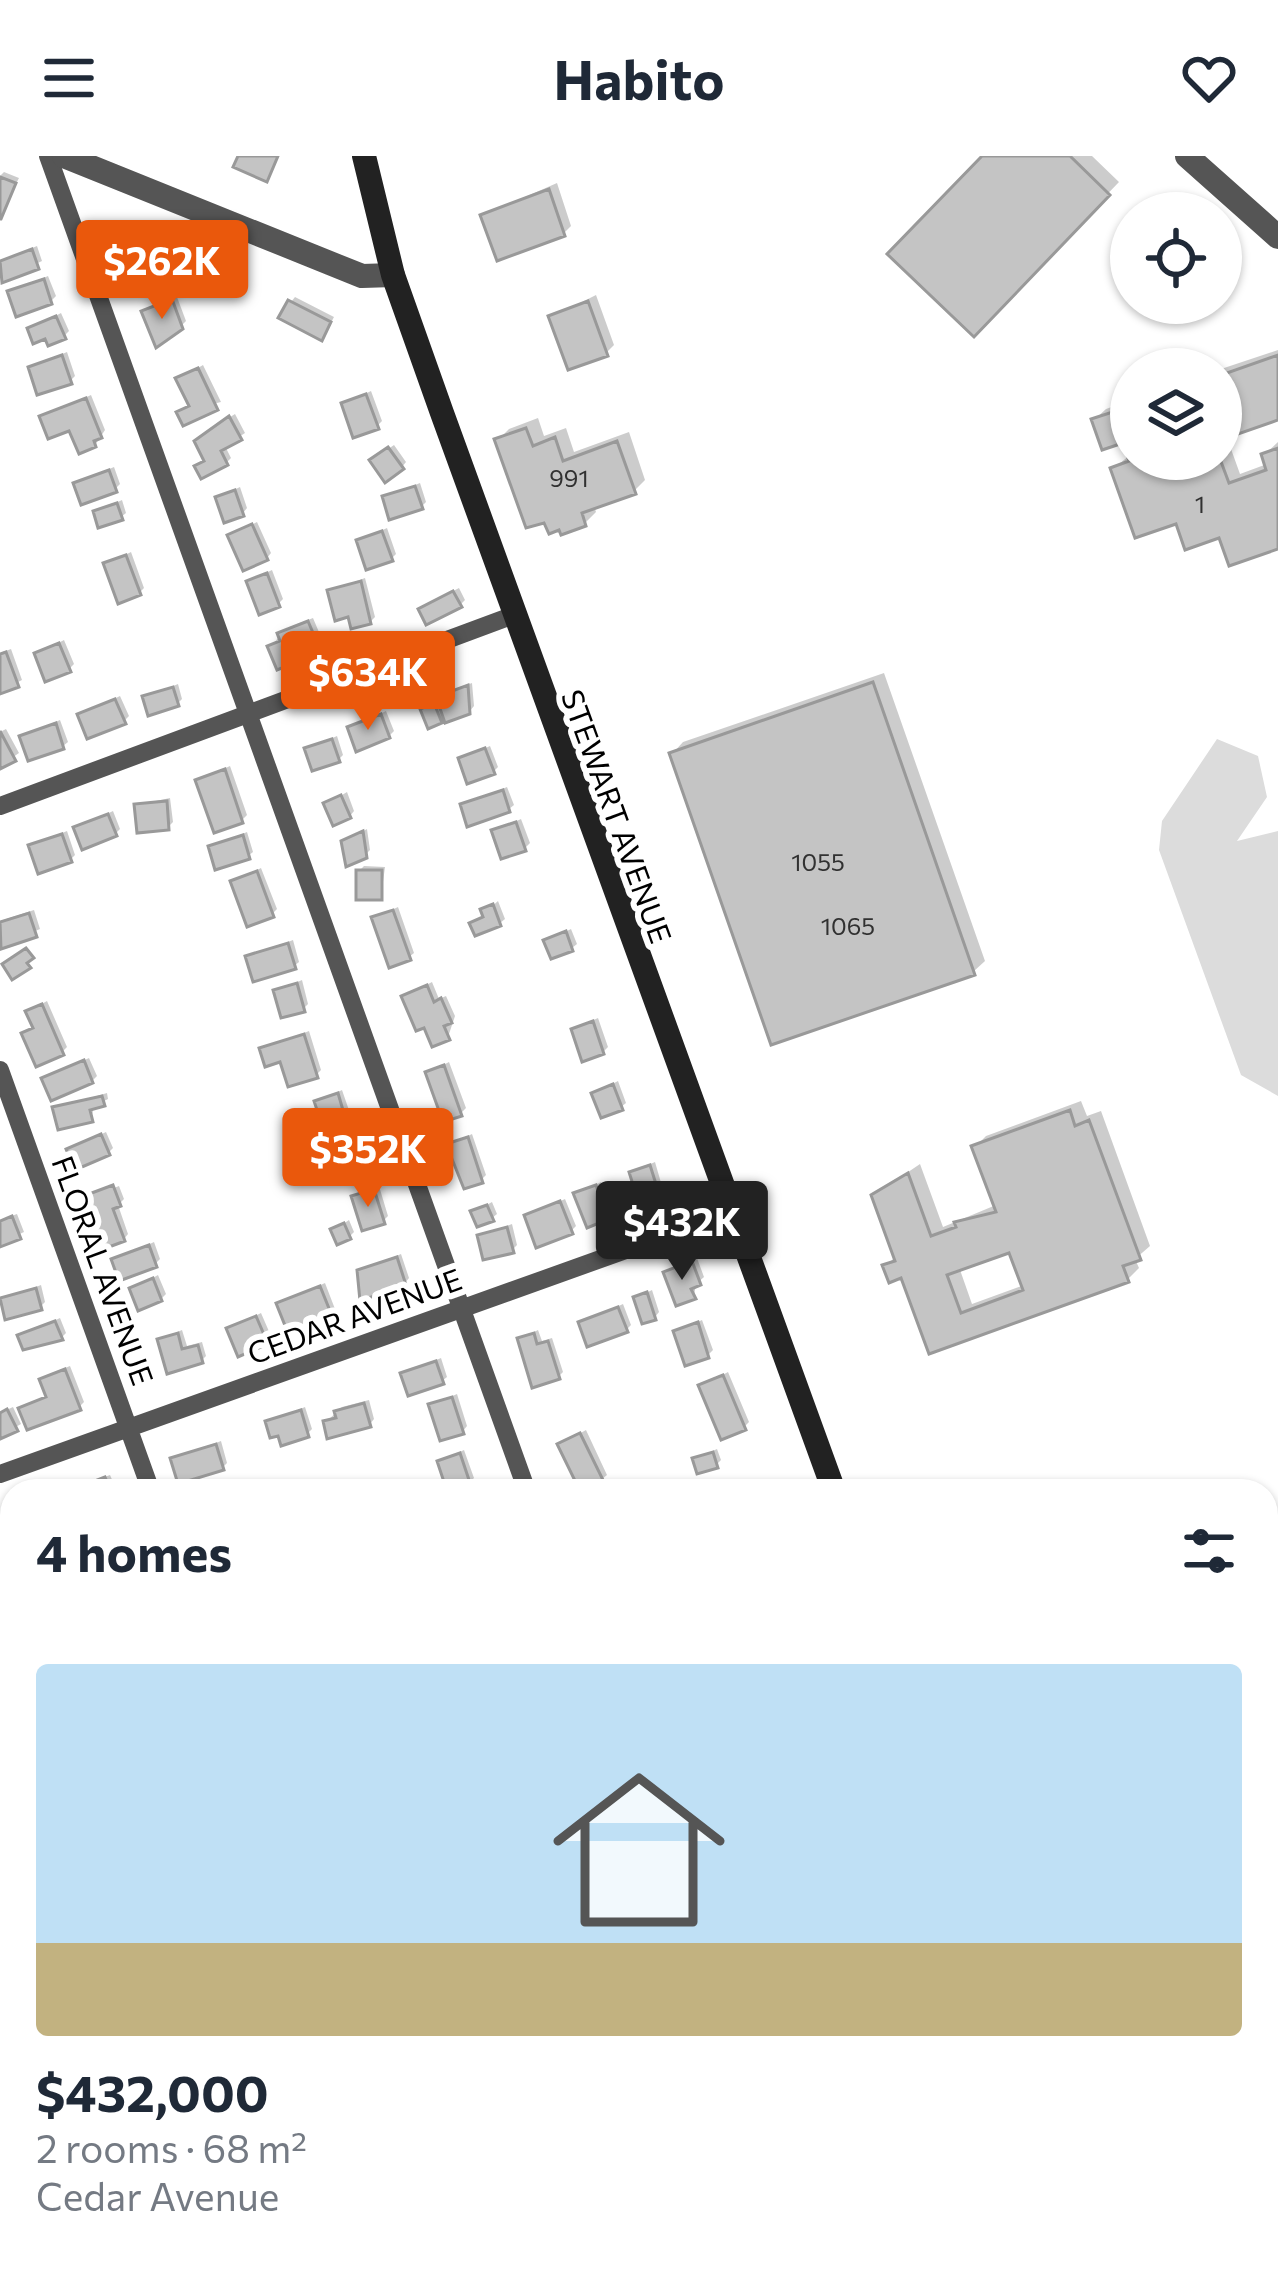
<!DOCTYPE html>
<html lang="en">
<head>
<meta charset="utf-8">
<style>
	:root { --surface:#fff; --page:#f6f6f7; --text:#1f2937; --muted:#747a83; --line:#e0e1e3; --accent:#ea580c }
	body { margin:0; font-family:Commissioner,sans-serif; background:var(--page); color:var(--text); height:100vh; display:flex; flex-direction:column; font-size:45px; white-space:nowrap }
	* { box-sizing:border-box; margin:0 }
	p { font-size:39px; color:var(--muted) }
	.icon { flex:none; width:66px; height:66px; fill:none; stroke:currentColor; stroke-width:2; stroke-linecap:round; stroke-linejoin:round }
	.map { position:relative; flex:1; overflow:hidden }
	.panel { position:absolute; left:0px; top:1323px; width:1278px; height:804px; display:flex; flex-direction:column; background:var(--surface); border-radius:36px 36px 0 0; box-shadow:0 3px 9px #0004 }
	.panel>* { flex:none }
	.buttons { position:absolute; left:1110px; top:36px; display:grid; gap:24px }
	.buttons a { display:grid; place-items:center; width:132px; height:132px; border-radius:50%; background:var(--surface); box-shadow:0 3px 9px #0004; font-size:60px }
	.price { position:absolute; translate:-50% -102px; padding:0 27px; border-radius:12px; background:var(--accent); color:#fff; font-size:39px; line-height:78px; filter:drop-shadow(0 3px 6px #0008) }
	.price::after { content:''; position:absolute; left:50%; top:72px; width:36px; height:27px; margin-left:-18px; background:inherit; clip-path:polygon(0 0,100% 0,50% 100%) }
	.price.current { background:#222; color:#fff }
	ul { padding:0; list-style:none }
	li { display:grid; align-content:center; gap:24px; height:636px; padding:0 36px }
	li+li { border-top:3px solid var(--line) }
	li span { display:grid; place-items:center; height:372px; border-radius:12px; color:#555 }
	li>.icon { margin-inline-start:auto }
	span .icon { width:216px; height:216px; fill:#fffc; stroke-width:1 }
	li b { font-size:51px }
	h2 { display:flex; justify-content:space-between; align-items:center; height:144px; padding:0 36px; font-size:51px }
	header { display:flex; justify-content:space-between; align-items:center; height:156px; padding:0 36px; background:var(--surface); font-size:54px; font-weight:700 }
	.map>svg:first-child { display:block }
	.green { fill:#dcdcdc }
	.shadow { fill:#0003; fill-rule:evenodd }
	.building { fill:#c4c4c4; stroke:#999; stroke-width:3; fill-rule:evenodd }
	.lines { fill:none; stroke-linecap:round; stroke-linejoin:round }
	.minor { stroke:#555; stroke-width:18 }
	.tertiary { stroke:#555; stroke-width:24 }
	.secondary { stroke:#222; stroke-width:24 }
	.labels { text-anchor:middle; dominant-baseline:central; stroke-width:12; stroke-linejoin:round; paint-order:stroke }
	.number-label { font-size:24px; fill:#313131 }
	.street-label { font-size:30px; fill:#000; stroke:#fff }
</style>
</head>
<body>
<header><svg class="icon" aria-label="menu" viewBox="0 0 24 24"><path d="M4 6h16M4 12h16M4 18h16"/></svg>Habito<svg class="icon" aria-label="heart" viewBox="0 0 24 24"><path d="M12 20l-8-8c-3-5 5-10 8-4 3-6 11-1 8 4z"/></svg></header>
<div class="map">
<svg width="1278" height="2127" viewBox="0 0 1278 2127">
	<rect width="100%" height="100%" fill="#fff"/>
	<path class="green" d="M 1217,583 L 1258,600 L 1267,641 L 1237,685 L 1278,675 L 1278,940 L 1241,919 L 1159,694 L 1162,665 Z
		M 1177,2115 L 1241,2115 L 1245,2127 L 1182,2127 Z"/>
	<path class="shadow" d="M 986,0 L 1092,0 L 1119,26 L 974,177 Z
		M 4,16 L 19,22 L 0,59 L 0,20 Z
		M 557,27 L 571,70 L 563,78 L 484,59 Z
		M 151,80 L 160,93 L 156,98 L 129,96 Z
		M 37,90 L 42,105 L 4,123 L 0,105 Z
		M 48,120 L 56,140 L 51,145 L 10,136 Z
		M 596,139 L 614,189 L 606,197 L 552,161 Z
		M 177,141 L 186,165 L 181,170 L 145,156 Z
		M 295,141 L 334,161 L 326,176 L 291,146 Z
		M 61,157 L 69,175 L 64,180 L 31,173 Z
		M 1278,194 L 1278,261 L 1226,279 L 1240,318 L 1267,308 L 1264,299 L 1278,286 L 1278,390 L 1177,364 L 1113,313 L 1130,299 L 1125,283 L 1094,264 L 1106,253 L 1131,244 L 1131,303 L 1221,303 L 1221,213 Z
		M 67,196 L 75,220 L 70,225 L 31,211 Z
		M 203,209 L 221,246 L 180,256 L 191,248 L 179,223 Z
		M 371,235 L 382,265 L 377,270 L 344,248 Z
		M 91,239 L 105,274 L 95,289 L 71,271 L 43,261 Z
		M 235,258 L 245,277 L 225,290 L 231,302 L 226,307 L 207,304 L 214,271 Z
		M 538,262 L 544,280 L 566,272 L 574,296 L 629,276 L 645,324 L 634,335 L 594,350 L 596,356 L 585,367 L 498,284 L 509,273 Z
		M 394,289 L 406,306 L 402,311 L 378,300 Z
		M 114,311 L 120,328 L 115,333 L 76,327 Z
		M 420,327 L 426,346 L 421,351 L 385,341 Z
		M 240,331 L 247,352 L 243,357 L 219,341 Z
		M 122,344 L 126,357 L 121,361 L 96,356 Z
		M 257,366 L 271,397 L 267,402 L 231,380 Z
		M 387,372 L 396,398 L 391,403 L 359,385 Z
		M 131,396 L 144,432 L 139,437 L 107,408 Z
		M 272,414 L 283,443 L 278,448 L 249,425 Z
		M 365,422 L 375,461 L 370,466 L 350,458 L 330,435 Z
		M 459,432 L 465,444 L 460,449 L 426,449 Z
		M 313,462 L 324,488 L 319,493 L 271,491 L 285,473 Z
		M 64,484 L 74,508 L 69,513 L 37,498 Z
		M 11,493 L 22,524 L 0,535 L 0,497 Z
		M 884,517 L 985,805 L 973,816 L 672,598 L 683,586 Z
		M 472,527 L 474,550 L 469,556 L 441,565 L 423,553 L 445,537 Z
		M 178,528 L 182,543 L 177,548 L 146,541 Z
		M 120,540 L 129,560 L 124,565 L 80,559 Z
		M 386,555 L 394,575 L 389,580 L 350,572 Z
		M 60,564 L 68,586 L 63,590 L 22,580 Z
		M 6,573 L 19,597 L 0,610 L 0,576 Z
		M 337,580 L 343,599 L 338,604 L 307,593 Z
		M 490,590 L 498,611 L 493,616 L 461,603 Z
		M 230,610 L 247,659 L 242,664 L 199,624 Z
		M 507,631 L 514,649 L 509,653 L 463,649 Z
		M 347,636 L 354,655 L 350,660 L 327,648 Z
		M 170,642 L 173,666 L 168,671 L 137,649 Z
		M 113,655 L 120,673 L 115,678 L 77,672 Z
		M 521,663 L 530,687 L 525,692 L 495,675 Z
		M 367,673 L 370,694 L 365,699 L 344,686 Z
		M 67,675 L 75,699 L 70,704 L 31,690 Z
		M 247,676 L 253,696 L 248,700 L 211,691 Z
		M 364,710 L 385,711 L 381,741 L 359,715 Z
		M 261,712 L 277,753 L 272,758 L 233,726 Z
		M 498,745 L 505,763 L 500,767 L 473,767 Z
		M 398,751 L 414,797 L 409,801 L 375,762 Z
		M 34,754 L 40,773 L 2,789 L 0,765 Z
		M 571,773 L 577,788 L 572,792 L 547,785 Z
		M 293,784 L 299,806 L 294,810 L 249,801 Z
		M 302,824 L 308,848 L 303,853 L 277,835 Z
		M 432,826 L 439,843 L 446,840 L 455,860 L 448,881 L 405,840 Z
		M 47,845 L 67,891 L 62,896 L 25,878 L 36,870 L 29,855 Z
		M 598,862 L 608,891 L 603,896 L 574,873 Z
		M 309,875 L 321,914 L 316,919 L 262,893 Z
		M 89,902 L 97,920 L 92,925 L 45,923 Z
		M 449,906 L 466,952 L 461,957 L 428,917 Z
		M 618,925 L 626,947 L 621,951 L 595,937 Z
		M 342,934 L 351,960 L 346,965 L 317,946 Z
		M 107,937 L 108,943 L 94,950 L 91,964 L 56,952 Z
		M 1081,945 L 1087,960 L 1101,955 L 1150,1090 L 1135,1103 L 1139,1112 L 1128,1123 L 931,1195 L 903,1118 L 886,1110 L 896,1100 L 874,1039 L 920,1008 L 943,1071 L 996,1049 L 975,991 L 986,980 ZM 1011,1093 L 1024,1129 L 972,1148 L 959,1111 Z
		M 106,976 L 113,992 L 108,997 L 70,993 Z
		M 472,978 L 486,1019 L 481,1024 L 449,989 Z
		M 361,981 L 371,1012 L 366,1017 L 337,992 Z
		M 655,1006 L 664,1037 L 660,1042 L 632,1016 Z
		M 601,1026 L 604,1035 L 621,1028 L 629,1049 L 624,1054 L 577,1038 Z
		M 119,1030 L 124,1043 L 118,1049 L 128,1078 L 124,1083 L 86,1043 Z
		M 379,1030 L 388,1060 L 383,1065 L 355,1041 Z
		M 565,1043 L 576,1070 L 571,1075 L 527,1060 Z
		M 492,1046 L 497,1058 L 492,1062 L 474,1056 Z
		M 17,1058 L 24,1076 L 0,1087 L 0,1064 Z
		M 349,1064 L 354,1076 L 350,1080 L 334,1074 Z
		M 512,1068 L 517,1089 L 512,1094 L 480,1080 Z
		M 154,1086 L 160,1103 L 155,1108 L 115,1104 Z
		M 401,1098 L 409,1122 L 405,1127 L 360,1115 Z
		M 697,1102 L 704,1121 L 696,1128 L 694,1140 L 666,1117 Z
		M 158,1119 L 166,1138 L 161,1143 L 133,1133 Z
		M 325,1127 L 335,1153 L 330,1158 L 280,1147 Z
		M 41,1129 L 45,1146 L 40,1151 L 3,1143 Z
		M 652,1134 L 659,1156 L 655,1161 L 636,1142 Z
		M 623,1148 L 631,1169 L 626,1174 L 581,1167 Z
		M 261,1157 L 271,1180 L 267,1185 L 229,1173 Z
		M 60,1162 L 66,1177 L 61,1182 L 21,1180 Z
		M 702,1164 L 713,1194 L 708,1199 L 676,1176 Z
		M 182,1174 L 187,1190 L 202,1186 L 206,1200 L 202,1204 L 161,1183 Z
		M 538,1174 L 542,1185 L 552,1182 L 563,1216 L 558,1221 L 520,1183 Z
		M 441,1202 L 447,1221 L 442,1225 L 404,1218 Z
		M 70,1210 L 84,1246 L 79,1251 L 22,1252 L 49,1239 L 43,1223 L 47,1219 Z
		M 728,1216 L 749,1266 L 744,1271 L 702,1230 Z
		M 457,1238 L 467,1270 L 463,1275 L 432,1249 Z
		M 369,1244 L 374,1263 L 370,1268 L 326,1266 L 342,1251 Z
		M 13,1251 L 21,1268 L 0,1280 L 0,1257 Z
		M 305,1251 L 312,1273 L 307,1278 L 280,1276 L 268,1266 Z
		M 586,1274 L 607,1319 L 602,1323 L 561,1288 Z
		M 221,1285 L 227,1307 L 222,1312 L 174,1303 Z
		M 717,1293 L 721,1304 L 716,1309 L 695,1303 Z
		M 464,1294 L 474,1322 L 469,1327 L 440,1305 Z
		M 110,1319 L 117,1335 L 82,1335 L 86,1328 Z
		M 212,1324 L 220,1335 L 197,1335 Z
		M 304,1328 L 306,1335 L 281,1335 Z
		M 1278,1572 L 1278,1780 L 1266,1784 L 1266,1576 Z
		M 0,1656 L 12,1662 L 8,1692 L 0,1688 Z
		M 1080,2116 L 1084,2127 L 1054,2127 L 1056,2126 Z"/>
	<path class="building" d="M 238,0 L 278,0 L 267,26 L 233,11 Z
		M 982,0 L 1070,0 L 1110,39 L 974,181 L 887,98 Z
		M 0,21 L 16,27 L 1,63 L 0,63 Z
		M 549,33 L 565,80 L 497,105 L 480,59 Z
		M 145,83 L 158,100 L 134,118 L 121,101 Z
		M 32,93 L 39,113 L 2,127 L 0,105 Z
		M 44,123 L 52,148 L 16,161 L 7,135 Z
		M 172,143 L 183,173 L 156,192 L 141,155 Z
		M 288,144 L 331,166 L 322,185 L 278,162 Z
		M 588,145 L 608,200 L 568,214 L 548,160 Z
		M 56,160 L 66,183 L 48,190 L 45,183 L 33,188 L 27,172 Z
		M 62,199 L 72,228 L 37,239 L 28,211 Z
		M 1278,199 L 1278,264 L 1221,284 L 1221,219 Z
		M 198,212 L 218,254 L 183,270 L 176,256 L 189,250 L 175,222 Z
		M 366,238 L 379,273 L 353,282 L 341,247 Z
		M 86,242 L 102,282 L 94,285 L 96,291 L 79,298 L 69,275 L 48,283 L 39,260 Z
		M 1131,250 L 1131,303 L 1220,303 L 1229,327 L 1266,314 L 1261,298 L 1278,292 L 1278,393 L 1229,410 L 1219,382 L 1185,394 L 1176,368 L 1135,382 L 1110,312 L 1129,305 L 1123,287 L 1102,294 L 1091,263 Z
		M 229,260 L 242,284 L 221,295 L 228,309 L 201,323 L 194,310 L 204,305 L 194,285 Z
		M 526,272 L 533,290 L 555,281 L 563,305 L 617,285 L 636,338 L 582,357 L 586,370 L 561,379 L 559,374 L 549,378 L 544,367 L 526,372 L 494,283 Z
		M 388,291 L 404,313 L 385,327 L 369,304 Z
		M 109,314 L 117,336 L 81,349 L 73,327 Z
		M 415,330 L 423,353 L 389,364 L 382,340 Z
		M 235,334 L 244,360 L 224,367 L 215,341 Z
		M 117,347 L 123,364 L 98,372 L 93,355 Z
		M 252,368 L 268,404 L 243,415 L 227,379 Z
		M 382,375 L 393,405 L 366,414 L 356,384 Z
		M 126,399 L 141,439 L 118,448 L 103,407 Z
		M 267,417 L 280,451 L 259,459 L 246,425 Z
		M 361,425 L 371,468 L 351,473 L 348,461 L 335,465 L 327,434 Z
		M 453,435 L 462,451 L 426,469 L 418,453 Z
		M 308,465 L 321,496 L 277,514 L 267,490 L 280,485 L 277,477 Z
		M 59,487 L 71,516 L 45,526 L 34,497 Z
		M 6,496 L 19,531 L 0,538 L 0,498 Z
		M 873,526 L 975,819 L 771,889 L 669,597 Z
		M 468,529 L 470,558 L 445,567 L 436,541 Z
		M 173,531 L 179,550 L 148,560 L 142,540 Z
		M 115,543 L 126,568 L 87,583 L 77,558 Z
		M 434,547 L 442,567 L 428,573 L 420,553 Z
		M 381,558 L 390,582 L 356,596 L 347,571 Z
		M 56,567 L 64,593 L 28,605 L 19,580 Z
		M 0,575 L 16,605 L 0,613 Z
		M 332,583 L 340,606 L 312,615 L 304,592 Z
		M 485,592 L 495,618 L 467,628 L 458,602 Z
		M 225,613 L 243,667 L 214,677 L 195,624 Z
		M 503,634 L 510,656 L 467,671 L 460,648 Z
		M 341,639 L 351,662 L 333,670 L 323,647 Z
		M 167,645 L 169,674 L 137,677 L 134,648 Z
		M 108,658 L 117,680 L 82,694 L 73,671 Z
		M 516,666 L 526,695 L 501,703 L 491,674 Z
		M 363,675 L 367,702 L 346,711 L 341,685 Z
		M 62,678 L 72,706 L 38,718 L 28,689 Z
		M 243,679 L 250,703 L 215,714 L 208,690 Z
		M 356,714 L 382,714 L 382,744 L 356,744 Z
		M 257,715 L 274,761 L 247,771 L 230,725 Z
		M 493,748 L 501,770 L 475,780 L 469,767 L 483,761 L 480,753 Z
		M 393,754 L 411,804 L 389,812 L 371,761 Z
		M 29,757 L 37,781 L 1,793 L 0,766 Z
		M 566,775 L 573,795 L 551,803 L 543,784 Z
		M 288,787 L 296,813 L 253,826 L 245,800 Z
		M 26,792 L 34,802 L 27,807 L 31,812 L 12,824 L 2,808 Z
		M 297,827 L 305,856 L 281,862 L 273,834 Z
		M 427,829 L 434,846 L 441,842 L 452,867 L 444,870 L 450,884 L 432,891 L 424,872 L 416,875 L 401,840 Z
		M 42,848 L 64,899 L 36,911 L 21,877 L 33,872 L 25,855 Z
		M 593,865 L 604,898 L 582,906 L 571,873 Z
		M 304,878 L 318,922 L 288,931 L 280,906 L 265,911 L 259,892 Z
		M 84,904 L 93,927 L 51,945 L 41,922 Z
		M 444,909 L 462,960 L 443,966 L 425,916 Z
		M 613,928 L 623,954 L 601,962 L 591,937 Z
		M 338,937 L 347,968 L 324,975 L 314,945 Z
		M 102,940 L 105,950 L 90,954 L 93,966 L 58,974 L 52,951 Z
		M 1070,954 L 1075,970 L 1089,964 L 1141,1104 L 1123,1110 L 1129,1126 L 929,1198 L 901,1122 L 889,1127 L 882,1109 L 895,1105 L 871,1039 L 908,1017 L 931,1080 L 956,1071 L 954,1066 L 996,1056 L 971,990 ZM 1009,1097 L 1023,1134 L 961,1157 L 947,1119 Z
		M 101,978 L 110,999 L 75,1014 L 66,993 Z
		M 468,981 L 483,1027 L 464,1033 L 446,988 Z
		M 357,984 L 367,1019 L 344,1027 L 334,991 Z
		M 650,1009 L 661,1044 L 640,1051 L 629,1016 Z
		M 113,1029 L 121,1050 L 113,1053 L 125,1085 L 98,1095 L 81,1041 Z
		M 596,1029 L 599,1038 L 616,1031 L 626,1056 L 587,1072 L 573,1037 Z
		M 374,1033 L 385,1068 L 362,1075 L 351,1040 Z
		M 560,1045 L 573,1078 L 536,1092 L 524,1059 Z
		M 487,1049 L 494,1065 L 477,1071 L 470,1055 Z
		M 12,1060 L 21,1083 L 0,1091 L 0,1065 Z
		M 344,1067 L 351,1083 L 337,1089 L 330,1073 Z
		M 507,1071 L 514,1097 L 483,1104 L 477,1079 Z
		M 149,1089 L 157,1111 L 119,1125 L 111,1103 Z
		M 397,1101 L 406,1129 L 360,1145 L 357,1114 Z
		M 692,1105 L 701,1129 L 691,1133 L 696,1143 L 676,1150 L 663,1116 Z
		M 153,1122 L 162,1145 L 138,1155 L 129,1132 Z
		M 320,1130 L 332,1160 L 288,1177 L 276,1147 Z
		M 36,1132 L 42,1154 L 5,1164 L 0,1142 Z
		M 647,1136 L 656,1164 L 642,1168 L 633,1141 Z
		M 618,1151 L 628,1176 L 587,1191 L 578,1166 Z
		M 256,1160 L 268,1188 L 238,1201 L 226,1172 Z
		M 55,1165 L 63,1184 L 23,1194 L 17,1179 Z
		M 698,1166 L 709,1202 L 685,1210 L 673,1175 Z
		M 178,1177 L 182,1193 L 198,1189 L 203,1207 L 167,1218 L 157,1183 Z
		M 534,1177 L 537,1188 L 548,1185 L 560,1223 L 532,1232 L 517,1182 Z
		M 436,1205 L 444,1228 L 408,1240 L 400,1217 Z
		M 65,1213 L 81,1254 L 27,1274 L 18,1252 L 46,1241 L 39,1223 Z
		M 723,1219 L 746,1274 L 721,1284 L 698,1229 Z
		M 452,1241 L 464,1278 L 440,1285 L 428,1248 Z
		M 364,1247 L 371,1271 L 327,1283 L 323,1265 L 336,1262 L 334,1255 Z
		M 7,1253 L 18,1275 L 0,1283 L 0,1257 Z
		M 301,1254 L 309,1281 L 281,1290 L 278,1280 L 270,1282 L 265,1265 Z
		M 580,1277 L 604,1326 L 585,1335 L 580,1335 L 557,1288 Z
		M 216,1288 L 224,1314 L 178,1328 L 170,1302 Z
		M 713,1296 L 718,1312 L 697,1318 L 692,1302 Z
		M 460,1297 L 471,1330 L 447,1335 L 437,1305 Z
		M 105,1321 L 111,1335 L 78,1335 L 77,1332 Z
		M 12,1356 L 12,1382 L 0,1387 L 0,1361 Z
		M 0,1552 L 12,1556 L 12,1584 L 0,1578 Z
		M 1278,1581 L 1278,1783 L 1266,1788 L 1266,1586 Z
		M 0,1663 L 12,1669 L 9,1696 L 0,1691 Z
		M 1,1758 L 12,1762 L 12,1786 L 0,1781 Z
		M 33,2115 L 58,2115 L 57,2127 L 31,2127 Z
		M 540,2115 L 574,2116 L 589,2115 L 586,2127 L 576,2127 L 537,2126 Z
		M 607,2115 L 628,2115 L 645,2122 L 643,2127 L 602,2127 Z
		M 905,2115 L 946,2115 L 941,2127 L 922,2127 L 903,2119 Z"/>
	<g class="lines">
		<path class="minor" d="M 48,0 L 527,1335
			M 0,650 L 514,459
			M 0,914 L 151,1335
			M 0,1318 L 729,1057
			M 0,1617 L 12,1621
			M 0,1832 L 12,1838
			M 272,2115 L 338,2127
			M 741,2115 L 761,2127
			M 99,2127 L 101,2115
			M 498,2127 L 500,2115
			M 842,2127 L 849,2115"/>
		<path class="tertiary" d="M 64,0 L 362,120 L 393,119
			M 1187,0 L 1278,81"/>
		<path class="secondary" d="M 364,0 L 393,119 L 442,257 L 834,1335
			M 1150,2115 L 1155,2127"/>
	</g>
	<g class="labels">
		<g class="number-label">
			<text x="569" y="321">991</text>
			<text x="1200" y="347">1</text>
			<text x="818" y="705">1055</text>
			<text x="848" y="769">1065</text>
		</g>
		<g class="street-label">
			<text transform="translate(618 660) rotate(70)">STEWART AVENUE</text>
			<text transform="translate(104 1114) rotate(70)">FLORAL AVENUE</text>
			<text transform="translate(354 1159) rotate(-20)">CEDAR AVENUE</text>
		</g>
	</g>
</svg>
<div class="buttons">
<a><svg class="icon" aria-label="locate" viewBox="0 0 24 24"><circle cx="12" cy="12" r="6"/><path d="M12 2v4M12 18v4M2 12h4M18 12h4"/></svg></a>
<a><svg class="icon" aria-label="layers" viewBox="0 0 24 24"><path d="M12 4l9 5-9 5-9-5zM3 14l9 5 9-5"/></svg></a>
</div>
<b class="price" style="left:162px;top:166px">$262K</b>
<b class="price" style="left:368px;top:577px">$634K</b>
<b class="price" style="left:368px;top:1054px">$352K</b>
<b class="price current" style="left:682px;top:1127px">$432K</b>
<section class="panel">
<h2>4 homes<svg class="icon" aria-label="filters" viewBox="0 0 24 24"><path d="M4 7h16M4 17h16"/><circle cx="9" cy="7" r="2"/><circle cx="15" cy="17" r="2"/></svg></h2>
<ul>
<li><span style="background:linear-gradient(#bfe0f5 75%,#c2b280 0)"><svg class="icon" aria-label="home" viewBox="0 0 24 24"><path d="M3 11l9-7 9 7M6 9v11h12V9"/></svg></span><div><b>$432,000</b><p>2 rooms · 68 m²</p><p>Cedar Avenue</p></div></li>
</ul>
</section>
</div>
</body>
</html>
